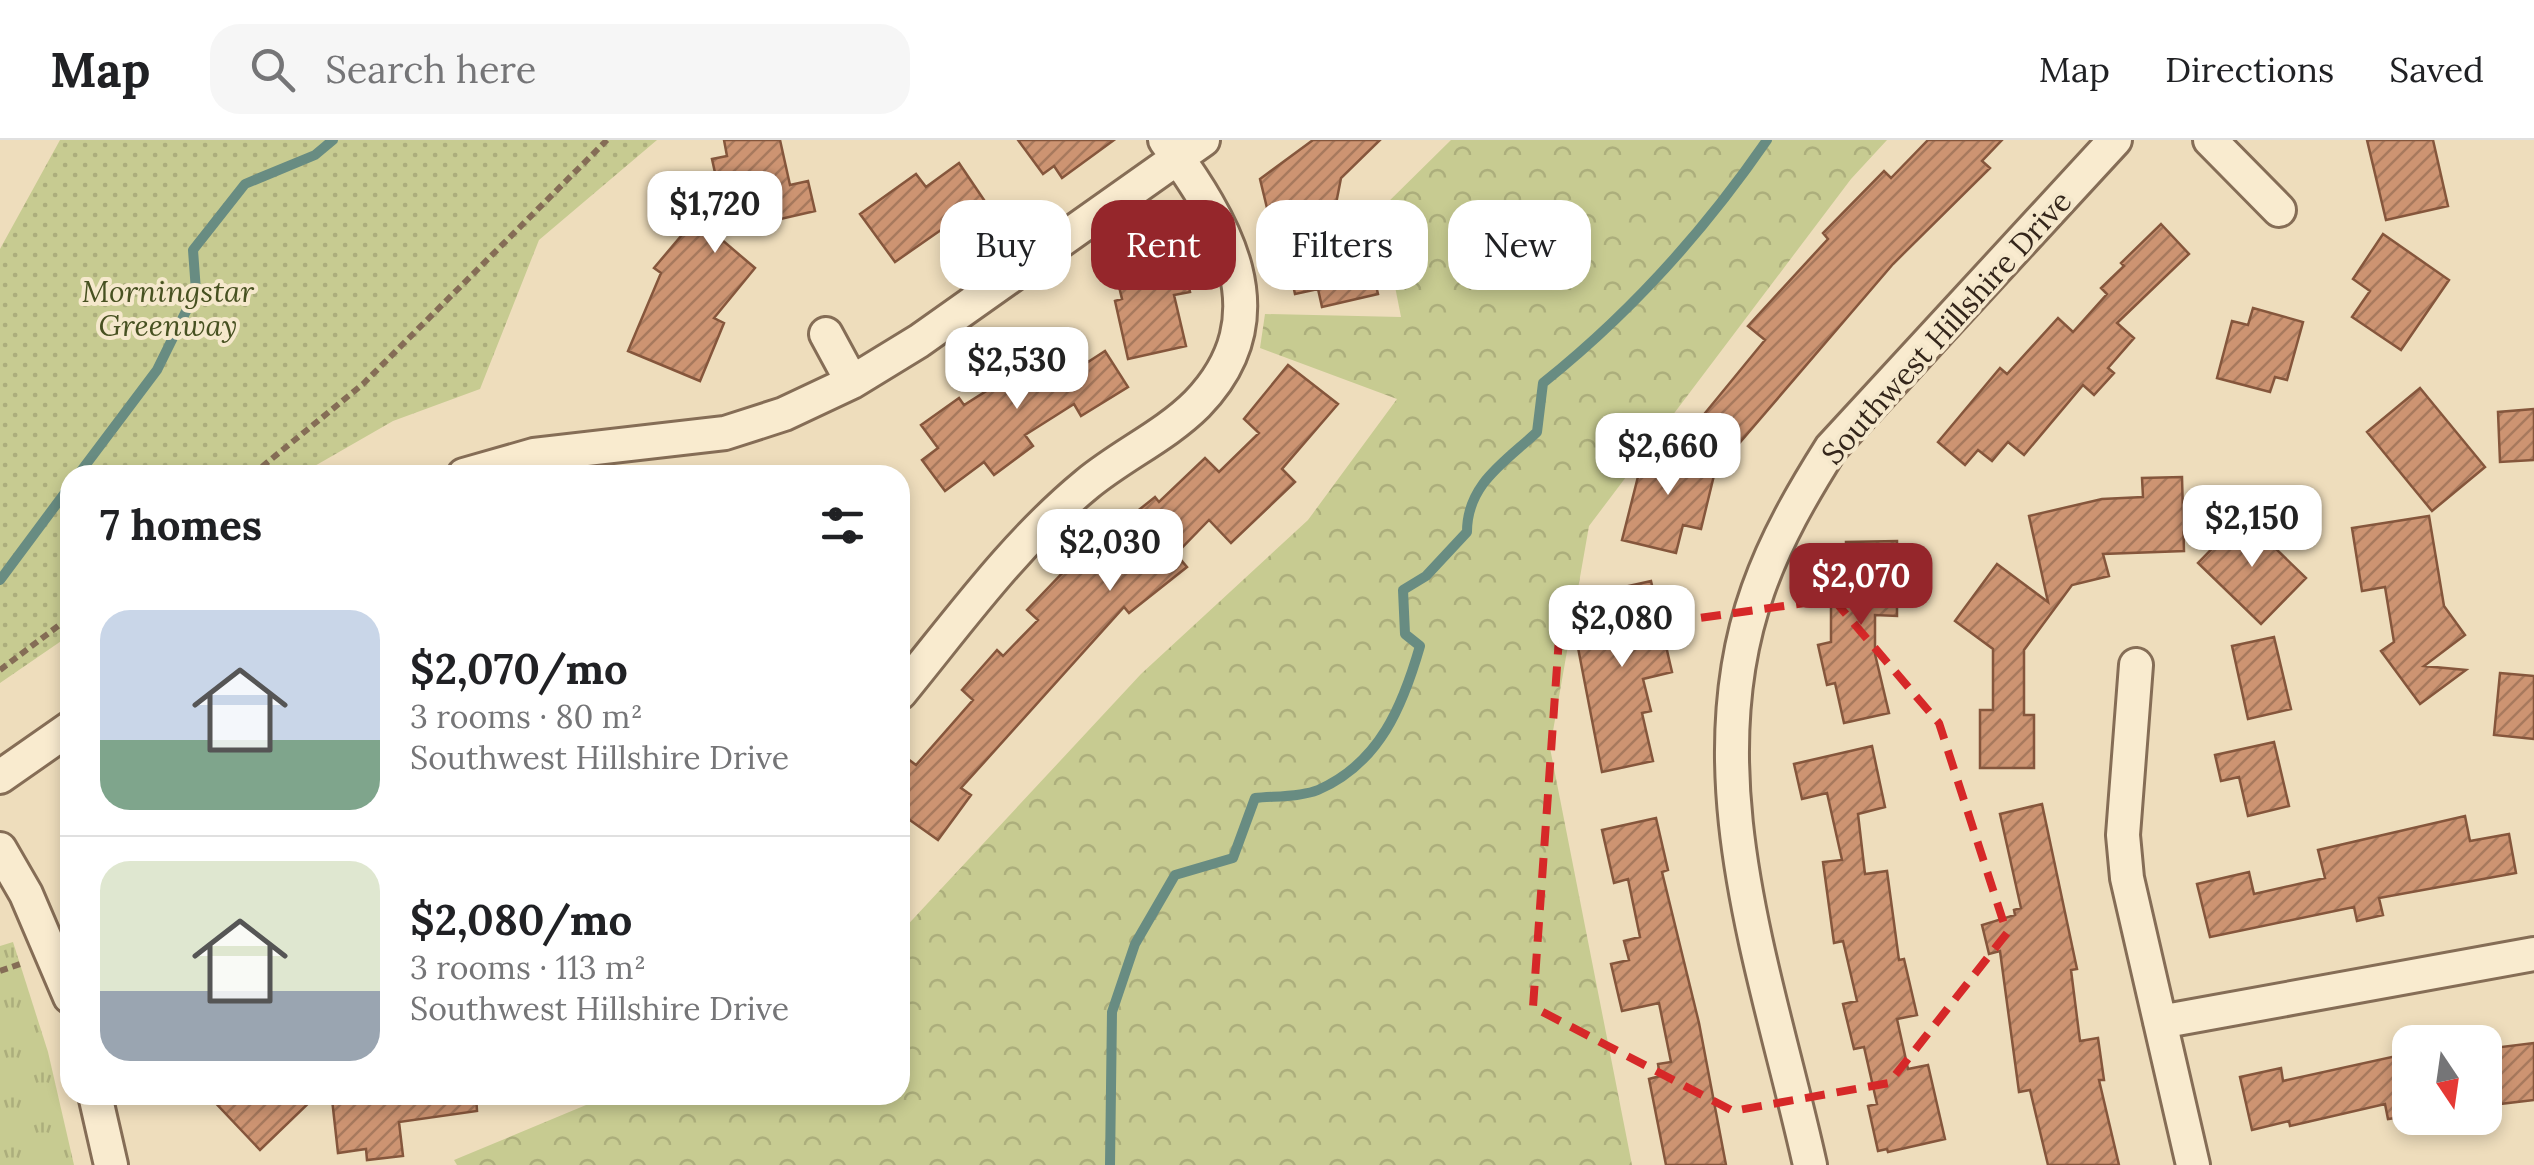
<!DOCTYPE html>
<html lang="en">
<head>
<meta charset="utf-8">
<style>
	:root { --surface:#fff; --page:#f6f6f6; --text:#202124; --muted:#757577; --line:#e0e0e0; --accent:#95262b }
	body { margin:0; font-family:Lora,serif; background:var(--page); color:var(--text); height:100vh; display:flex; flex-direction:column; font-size:38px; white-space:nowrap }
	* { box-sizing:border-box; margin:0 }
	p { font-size:32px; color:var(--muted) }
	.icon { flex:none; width:55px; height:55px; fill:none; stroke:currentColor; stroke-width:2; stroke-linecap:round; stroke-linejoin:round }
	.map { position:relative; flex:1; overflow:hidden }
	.drawer { position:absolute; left:60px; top:325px; width:850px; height:640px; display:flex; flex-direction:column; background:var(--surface); border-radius:30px; box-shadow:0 5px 15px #0003 }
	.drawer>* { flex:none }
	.top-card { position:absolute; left:940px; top:60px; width:950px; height:90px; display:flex; gap:20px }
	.needle { width:65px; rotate:167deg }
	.fabs { position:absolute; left:2392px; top:885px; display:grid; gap:20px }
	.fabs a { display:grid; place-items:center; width:110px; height:110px; border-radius:20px; background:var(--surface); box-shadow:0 5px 15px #0003; font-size:50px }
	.price { position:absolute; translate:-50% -85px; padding:0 22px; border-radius:20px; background:#fff; color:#222; font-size:32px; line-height:65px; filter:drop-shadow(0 2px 5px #0008) }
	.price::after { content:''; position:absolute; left:50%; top:60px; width:30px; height:22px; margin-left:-15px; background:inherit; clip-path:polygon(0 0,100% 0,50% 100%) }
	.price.selected { background:var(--accent); color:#fff }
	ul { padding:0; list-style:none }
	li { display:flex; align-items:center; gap:30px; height:250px; padding:0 40px }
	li+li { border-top:2px solid var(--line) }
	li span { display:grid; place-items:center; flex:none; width:280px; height:200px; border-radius:30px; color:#555 }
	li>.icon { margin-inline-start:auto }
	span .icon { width:120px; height:120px; fill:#fffc; stroke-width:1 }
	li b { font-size:42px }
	h2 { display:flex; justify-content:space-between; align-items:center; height:120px; padding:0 40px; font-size:42px }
	.tag { padding:0 35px; border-radius:30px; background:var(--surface); box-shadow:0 5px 15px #0003; font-size:35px; line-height:90px }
	.tag.selected { background:var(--accent); color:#fff }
	header { display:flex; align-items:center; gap:60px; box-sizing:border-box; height:140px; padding:0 50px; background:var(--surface); border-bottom:2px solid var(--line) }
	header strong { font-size:48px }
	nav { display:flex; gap:55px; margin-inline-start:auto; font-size:35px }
	.search { width:700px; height:90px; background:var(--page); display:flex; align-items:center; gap:25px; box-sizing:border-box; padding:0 35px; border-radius:30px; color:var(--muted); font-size:38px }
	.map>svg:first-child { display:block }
	.grass { fill:url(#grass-tufts) }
	.forest { fill:url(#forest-crowns) }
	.park { fill:url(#park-dots) }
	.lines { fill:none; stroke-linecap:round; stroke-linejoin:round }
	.stream { stroke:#688c82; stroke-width:10 }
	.building { fill:url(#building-hatch); stroke:#85563c; stroke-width:2.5 }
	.street-casing { stroke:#856d56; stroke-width:38 }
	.path { stroke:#856d56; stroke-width:6; stroke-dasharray:8 5; stroke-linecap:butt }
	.street { stroke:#f9ebcf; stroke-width:32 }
	.marked { fill:none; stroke:#d62828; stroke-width:8; stroke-dasharray:20 12; stroke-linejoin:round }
	.labels { text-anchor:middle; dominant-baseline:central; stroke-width:8; stroke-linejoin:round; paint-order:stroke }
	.park-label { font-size:30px; font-style:italic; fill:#475121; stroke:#f5e8cc }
	.street-label { font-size:30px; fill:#34261b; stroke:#f5e8cc }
</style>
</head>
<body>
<header>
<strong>Map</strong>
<div class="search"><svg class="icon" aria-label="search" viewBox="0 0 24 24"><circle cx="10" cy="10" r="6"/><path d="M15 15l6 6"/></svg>Search here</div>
<nav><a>Map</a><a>Directions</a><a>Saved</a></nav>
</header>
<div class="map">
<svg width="2534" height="1025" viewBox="0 0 2534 1025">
	<defs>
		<pattern id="grass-tufts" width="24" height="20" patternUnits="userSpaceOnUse" patternTransform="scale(2.5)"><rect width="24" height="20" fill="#c7cb91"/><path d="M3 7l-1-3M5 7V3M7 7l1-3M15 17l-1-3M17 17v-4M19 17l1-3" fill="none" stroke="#acae7c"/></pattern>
		<pattern id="forest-crowns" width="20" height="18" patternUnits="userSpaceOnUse" patternTransform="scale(2.5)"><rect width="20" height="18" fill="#c7cb91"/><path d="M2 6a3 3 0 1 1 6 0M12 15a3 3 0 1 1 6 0" fill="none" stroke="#acae7c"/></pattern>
		<pattern id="park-dots" width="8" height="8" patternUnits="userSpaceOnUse" patternTransform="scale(2.5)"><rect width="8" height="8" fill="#c7cb91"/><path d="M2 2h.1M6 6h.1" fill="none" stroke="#acae7c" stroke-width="1.8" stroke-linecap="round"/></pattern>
		<pattern id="building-hatch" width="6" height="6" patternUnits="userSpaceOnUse" patternTransform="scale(2.5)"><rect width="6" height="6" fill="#cd9472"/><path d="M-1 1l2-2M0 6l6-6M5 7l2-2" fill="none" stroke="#a7795d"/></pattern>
	</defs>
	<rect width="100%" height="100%" fill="#eeddbc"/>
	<path class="grass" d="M 13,802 L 48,912 L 74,1025 L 0,1025 L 0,806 Z"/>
	<path class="forest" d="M 1451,0 L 1887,0 L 1851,39 L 1589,386 L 1550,608 L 1632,1025 L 457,1025 L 454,1020 L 610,955 L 900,955 L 900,793 L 1141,534 L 1308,380 L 1397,259 L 1260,208 L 1265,174 L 1401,177 L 1380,70 Z"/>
	<path class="park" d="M 60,0 L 657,0 L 539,100 L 480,249 L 393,281 L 299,335 L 70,335 L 70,495 L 0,543 L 0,109 Z"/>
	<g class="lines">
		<path class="stream" d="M 78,335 L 157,230 L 196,151 L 193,110 L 245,44 L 315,15 L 333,0
			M 0,440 L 70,346
			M 1110,1025 L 1112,872 L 1135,804 L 1175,735 L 1233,718 L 1255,658 C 1274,656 1301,657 1318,650 C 1380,623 1403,565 1420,506 L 1405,494 L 1403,450 L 1426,436 L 1467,392 C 1467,344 1505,322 1537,292 L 1543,243 C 1628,175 1705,90 1767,0"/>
	</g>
	<path class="building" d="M 724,0 L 780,0 L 790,45 L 808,41 L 815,71 L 715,94 L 755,128 L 714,178 L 724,183 L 700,241 L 628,211 L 661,133 L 654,128 L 719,51 L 712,19 L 727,16 Z
		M 1018,0 L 1114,0 L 1062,38 L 1054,26 L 1043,34 Z
		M 1313,0 L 1380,0 L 1341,38 L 1323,131 L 1370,120 L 1378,154 L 1322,167 L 1318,149 L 1295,154 L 1282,95 L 1274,97 L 1260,39 Z
		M 1928,0 L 2002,0 L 1982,21 L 1990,28 L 1893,124 L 1736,307 L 1701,278 L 1765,200 L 1748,186 L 1828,99 L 1823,93 L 1884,31 L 1891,38 Z
		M 2367,0 L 2433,0 L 2448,66 L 2386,80 Z
		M 959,23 L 984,60 L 895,122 L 860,74 L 916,34 L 926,47 Z
		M 2161,84 L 2189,114 L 2117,183 L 2134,198 L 2108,228 L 2114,233 L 2094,255 L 2083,245 L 2024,315 L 2008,302 L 1992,321 L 1978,310 L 1965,325 L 1938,302 L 2000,228 L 2007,234 L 2058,178 L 2073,192 L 2107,154 L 2101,148 L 2124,126 L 2121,123 Z
		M 2383,94 L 2449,140 L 2401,210 L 2352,177 L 2370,151 L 2353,139 Z
		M 1182,114 L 1190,152 L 1174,155 L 1186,206 L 1128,219 L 1115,161 L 1122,159 L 1115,130 Z
		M 2253,168 L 2303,182 L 2287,240 L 2275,237 L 2270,252 L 2217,238 L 2232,181 L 2248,185 Z
		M 1072,197 L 1088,222 L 1105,211 L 1128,247 L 1081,276 L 1074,264 L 1025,295 L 1033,306 L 994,335 L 984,322 L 945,351 L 922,320 L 938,308 L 921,285 L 959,258 L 964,265 Z
		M 1288,225 L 1338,264 L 1282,329 L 1295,342 L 1231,403 L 1209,380 L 1176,414 L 1187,427 L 1129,473 L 1124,467 L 961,648 L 971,655 L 938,700 L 900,673 L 900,613 L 916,625 L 973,560 L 962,550 L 997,510 L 1003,516 L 1038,480 L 1027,470 L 1070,425 L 1155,357 L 1159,362 L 1205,318 L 1219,332 L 1259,293 L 1244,279 Z
		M 2420,248 L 2485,327 L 2432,371 L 2367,292 Z
		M 2534,269 L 2534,320 L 2500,322 L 2498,272 Z
		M 1646,305 L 1717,323 L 1701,389 L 1683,385 L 1676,413 L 1622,400 Z
		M 2182,337 L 2184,411 L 2103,414 L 2109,436 L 2072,445 L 2024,510 L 2024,575 L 2034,575 L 2034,628 L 1980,628 L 1980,570 L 1993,570 L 1993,509 L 1955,481 L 1997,424 L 2048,462 L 2029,376 L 2102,359 L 2143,357 L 2142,338 Z
		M 2429,376 L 2444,466 L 2465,495 L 2424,526 L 2466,530 L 2420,564 L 2381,511 L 2394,502 L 2385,447 L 2362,451 L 2352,388 Z
		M 2243,377 L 2306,438 L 2261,484 L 2198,423 Z
		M 1897,401 L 1897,476 L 1875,475 L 1875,514 L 1889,573 L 1844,583 L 1835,543 L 1827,545 L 1818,505 L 1831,502 L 1831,452 L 1846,452 L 1846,402 Z
		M 1651,441 L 1672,532 L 1643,539 L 1651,571 L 1642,573 L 1653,621 L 1602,632 L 1574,487 L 1591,483 L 1584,456 Z
		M 2274,497 L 2291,569 L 2248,579 L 2232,506 Z
		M 2500,533 L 2534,536 L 2534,599 L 2494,595 Z
		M 2274,602 L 2289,666 L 2248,676 L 2239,637 L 2221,641 L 2215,615 Z
		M 1872,606 L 1885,667 L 1858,674 L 1865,734 L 1887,731 L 1899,820 L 1904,819 L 1917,875 L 1897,879 L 1908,929 L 1928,925 L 1945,999 L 1888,1012 L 1887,1009 L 1878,1011 L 1868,966 L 1877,964 L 1864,907 L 1854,909 L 1843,864 L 1857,861 L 1843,801 L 1834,803 L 1823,722 L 1842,720 L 1827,653 L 1802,659 L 1794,624 Z
		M 2042,664 L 2077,829 L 2071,830 L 2080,901 L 2098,898 L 2104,940 L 2099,940 L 2119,1025 L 2048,1025 L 2030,950 L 2019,952 L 2000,811 L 1989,814 L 1982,785 L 2015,775 L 2014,770 L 2021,768 L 2000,674 Z
		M 2465,676 L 2470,701 L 2509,694 L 2516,733 L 2379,758 L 2383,775 L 2357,781 L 2354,767 L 2210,797 L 2197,744 L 2249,732 L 2254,754 L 2325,738 L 2318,710 Z
		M 1656,678 L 1668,730 L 1662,732 L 1699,883 L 1726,1025 L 1666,1025 L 1649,939 L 1660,936 L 1658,924 L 1671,922 L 1659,863 L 1622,871 L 1611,824 L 1629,820 L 1624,801 L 1640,797 L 1628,739 L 1614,743 L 1602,690 Z
		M 2534,903 L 2534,960 L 2491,965 L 2485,909 Z
		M 2410,913 L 2410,976 L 2388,979 L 2385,964 L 2290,986 L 2289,981 L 2252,990 L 2240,937 L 2281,928 L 2283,941 Z
		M 208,955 L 317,955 L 260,1010 Z
		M 362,955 L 476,955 L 477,971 L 399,982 L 403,1016 L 367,1020 L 366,1009 L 338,1013 L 332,959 Z"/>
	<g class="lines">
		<g class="street-casing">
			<path id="street" d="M 2210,0 L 2279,70
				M 826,194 L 852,242
				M 464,335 L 534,315 L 725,293 L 784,274 L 852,242 L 919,201 L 1203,0
				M 2136,525 L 2123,695 L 2127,738 L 2193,1025
				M 900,553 C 959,481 1014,404 1087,344 C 1122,315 1165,296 1197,264 C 1283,175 1224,81 1165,0
				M 0,637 L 70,588
				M 0,709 L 26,754 L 70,857
				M 2160,882 L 2534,814
				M 95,955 L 111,1025
				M 1810,1025 C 1769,839 1691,638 1758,450 C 1776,399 1802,354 1831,308 L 2115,0"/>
		</g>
		<path class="path" d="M 252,335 L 363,244 L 607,0
			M 0,530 L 70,477
			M 0,831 L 23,823"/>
		<use href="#street" class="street"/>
	</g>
	<path class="marked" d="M 1833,459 L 1939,583 L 2007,793 L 1889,943 L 1733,971 L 1533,867 L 1559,498 Z"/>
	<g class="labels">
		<g class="park-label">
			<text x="168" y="151">Morningstar<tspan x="168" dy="34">Greenway</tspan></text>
		</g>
		<g class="street-label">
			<text transform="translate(1946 187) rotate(-48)">Southwest Hillshire Drive</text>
		</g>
	</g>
</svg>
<div class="fabs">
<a><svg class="needle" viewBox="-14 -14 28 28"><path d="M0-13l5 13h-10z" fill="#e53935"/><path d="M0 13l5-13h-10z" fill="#757577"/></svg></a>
</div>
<b class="price" style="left:715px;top:116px">$1,720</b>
<b class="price" style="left:1017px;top:272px">$2,530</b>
<b class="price" style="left:1668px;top:358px">$2,660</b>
<b class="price" style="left:2252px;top:430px">$2,150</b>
<b class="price" style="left:1110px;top:454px">$2,030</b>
<b class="price selected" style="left:1861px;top:488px">$2,070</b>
<b class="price" style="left:1622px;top:530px">$2,080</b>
<div class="top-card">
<a class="tag">Buy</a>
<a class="tag selected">Rent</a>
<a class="tag">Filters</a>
<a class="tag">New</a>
</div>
<section class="drawer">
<h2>7 homes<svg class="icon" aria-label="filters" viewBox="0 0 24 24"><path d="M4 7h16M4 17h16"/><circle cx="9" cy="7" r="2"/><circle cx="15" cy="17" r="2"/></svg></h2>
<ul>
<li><span style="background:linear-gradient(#c9d6e8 65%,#7fa58c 0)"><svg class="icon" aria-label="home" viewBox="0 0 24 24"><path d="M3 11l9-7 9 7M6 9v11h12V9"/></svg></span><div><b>$2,070/mo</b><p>3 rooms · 80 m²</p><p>Southwest Hillshire Drive</p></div></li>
<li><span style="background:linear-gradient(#dfe7d0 65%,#9aa5b1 0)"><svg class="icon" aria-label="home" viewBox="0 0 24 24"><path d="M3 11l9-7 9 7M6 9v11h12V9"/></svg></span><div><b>$2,080/mo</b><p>3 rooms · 113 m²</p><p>Southwest Hillshire Drive</p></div></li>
</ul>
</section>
</div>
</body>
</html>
